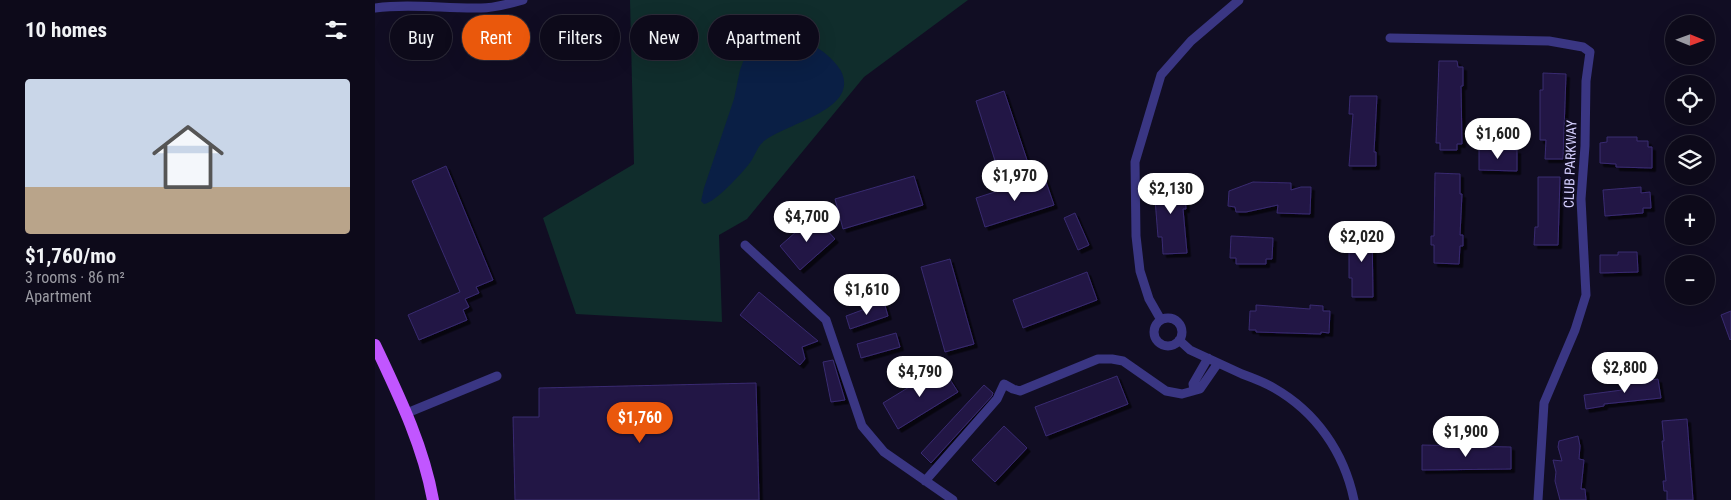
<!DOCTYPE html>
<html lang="en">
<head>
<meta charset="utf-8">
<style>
	:root { --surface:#0d0a1a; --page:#161323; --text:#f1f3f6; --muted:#9a9aa2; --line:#2d2b39; --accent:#ea580c }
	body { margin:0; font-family:"Roboto Condensed",sans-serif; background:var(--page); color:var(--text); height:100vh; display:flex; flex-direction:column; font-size:19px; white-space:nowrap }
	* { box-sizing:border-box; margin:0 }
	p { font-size:16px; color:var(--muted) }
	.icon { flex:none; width:28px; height:28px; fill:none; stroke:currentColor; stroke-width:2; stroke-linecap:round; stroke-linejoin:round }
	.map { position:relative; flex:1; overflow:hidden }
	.sheet { display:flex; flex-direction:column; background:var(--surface); width:375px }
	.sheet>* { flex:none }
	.top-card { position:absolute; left:15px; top:15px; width:475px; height:45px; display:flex; gap:10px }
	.needle { width:32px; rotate:91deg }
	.tools { position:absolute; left:1290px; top:15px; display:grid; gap:10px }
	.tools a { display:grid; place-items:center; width:50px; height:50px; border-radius:50%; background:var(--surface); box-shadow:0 5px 20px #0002,0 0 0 1px var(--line); font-size:25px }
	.price { position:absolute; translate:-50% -42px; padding:0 11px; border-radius:18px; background:#fff; color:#222; font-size:16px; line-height:32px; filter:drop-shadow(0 1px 2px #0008) }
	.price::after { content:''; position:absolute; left:50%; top:30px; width:15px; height:11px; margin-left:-8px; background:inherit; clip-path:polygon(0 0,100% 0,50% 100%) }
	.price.active { background:var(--accent); color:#fff }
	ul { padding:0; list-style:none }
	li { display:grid; align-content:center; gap:10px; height:265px; padding:0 25px }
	li span { display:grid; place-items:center; height:155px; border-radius:5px; color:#555 }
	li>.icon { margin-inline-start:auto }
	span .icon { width:90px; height:90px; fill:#fffc; stroke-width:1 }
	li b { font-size:21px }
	h2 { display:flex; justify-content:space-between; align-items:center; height:60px; padding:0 25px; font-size:21px }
	.pill { padding:0 18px; border-radius:22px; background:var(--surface); box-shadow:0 5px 20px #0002,0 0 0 1px var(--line); font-size:18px; line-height:45px }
	.pill.active { background:var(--accent); color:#fff }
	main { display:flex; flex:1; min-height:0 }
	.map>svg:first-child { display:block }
	.green { fill:#102d2c }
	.water { fill:#0a1f45 }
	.building { fill:#221844; stroke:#392a71; filter:url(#shadow) }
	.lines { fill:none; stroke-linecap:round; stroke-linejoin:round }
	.street { stroke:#3a3683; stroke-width:9 }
	.primary { stroke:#c156ff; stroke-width:12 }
	.labels { text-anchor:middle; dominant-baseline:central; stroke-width:4; stroke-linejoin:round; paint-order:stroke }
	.street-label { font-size:14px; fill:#d5cfff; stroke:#110d23 }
</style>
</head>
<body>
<main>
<section class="sheet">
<h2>10 homes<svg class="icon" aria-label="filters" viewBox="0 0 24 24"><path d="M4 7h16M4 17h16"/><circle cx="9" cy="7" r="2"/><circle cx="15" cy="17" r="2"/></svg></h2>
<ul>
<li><span style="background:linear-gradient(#c9d6e8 70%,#b9a48a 0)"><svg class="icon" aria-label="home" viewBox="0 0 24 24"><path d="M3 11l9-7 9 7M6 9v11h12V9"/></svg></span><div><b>$1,760/mo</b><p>3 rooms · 86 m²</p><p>Apartment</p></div></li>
</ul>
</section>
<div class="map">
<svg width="1356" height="500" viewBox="0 0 1356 500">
	<defs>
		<filter id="shadow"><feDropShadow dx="3.5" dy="3.5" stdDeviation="0" flood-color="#0009"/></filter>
	</defs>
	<rect width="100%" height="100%" fill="#110d23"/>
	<path class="green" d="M 255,0 L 593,0 L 489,77 L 372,219 L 344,235 L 347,322 L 201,314 L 168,218 L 259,164 Z"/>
	<path class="water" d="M 415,41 C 422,43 430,43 438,46 C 447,49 461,62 466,71 C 486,112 404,124 386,144 C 381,150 379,158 374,164 C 367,173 340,203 329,204 L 326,201 L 329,188 L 359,99 L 365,70 L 371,54 L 387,42 Z"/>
	<path class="building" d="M 1064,61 L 1082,61 L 1083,67 L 1088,67 L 1088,86 L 1086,86 L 1087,144 L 1082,144 L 1082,150 L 1065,150 L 1065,143 L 1061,143 Z
		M 1168,73 L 1191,74 L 1188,159 L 1170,159 L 1171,140 L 1165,140 L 1165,90 L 1168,90 Z
		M 629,91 L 652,160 L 623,170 L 601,101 Z
		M 975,96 L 1002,96 L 999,152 L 1001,152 L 1001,166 L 974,166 L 978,114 L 974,114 Z
		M 1232,137 L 1262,137 L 1262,141 L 1273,141 L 1273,147 L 1277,147 L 1277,168 L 1241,167 L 1241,164 L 1225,163 L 1225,143 L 1232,142 Z
		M 1104,149 L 1142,150 L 1142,171 L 1104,170 Z
		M 71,166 L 118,280 L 101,287 L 104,293 L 90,299 L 94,307 L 88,310 L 92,320 L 44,340 L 33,315 L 85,292 L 37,181 Z
		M 1060,173 L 1085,174 L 1085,194 L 1087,194 L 1085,235 L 1088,235 L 1088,246 L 1085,246 L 1084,264 L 1059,263 L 1059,245 L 1056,245 L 1056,236 L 1059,236 Z
		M 539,176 L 548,205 L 468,229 L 460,199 Z
		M 669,176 L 679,205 L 610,227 L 601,198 Z
		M 805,177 L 807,195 L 810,195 L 811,209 L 808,209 L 812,253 L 788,254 L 787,237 L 783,237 L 780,199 L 782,198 L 780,179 Z
		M 1163,177 L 1185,177 L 1183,245 L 1159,245 L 1160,227 L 1163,227 Z
		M 878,182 L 916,183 L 916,190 L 926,187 L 936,187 L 935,214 L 902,213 L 903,205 L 871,212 L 861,212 L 860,207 L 853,206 L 854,191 Z
		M 1266,187 L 1266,193 L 1275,192 L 1276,208 L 1268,208 L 1268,213 L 1230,216 L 1228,190 Z
		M 700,213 L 714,245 L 703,250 L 689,218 Z
		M 439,216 L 460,239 L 425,270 L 405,246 Z
		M 978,227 L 997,227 L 998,297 L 977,297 L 977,278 L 974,278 L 974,248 L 978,248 Z
		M 856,236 L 898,238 L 897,259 L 891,259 L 891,264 L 861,264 L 861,258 L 855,258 Z
		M 1243,252 L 1262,252 L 1263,272 L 1225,273 L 1225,255 L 1243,255 Z
		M 575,259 L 599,344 L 570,352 L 546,267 Z
		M 712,272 L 722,300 L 648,328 L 638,300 Z
		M 384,292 L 443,341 L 427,347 L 430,359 L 425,365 L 365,315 Z
		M 509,302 L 513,316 L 475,329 L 471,316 Z
		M 881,305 L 935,309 L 935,305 L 948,306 L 948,311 L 955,311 L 954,333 L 946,332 L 946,334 L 881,332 L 881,330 L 874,330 L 875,311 L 881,311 Z
		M 1356,311 L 1356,339 L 1355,340 L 1346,315 Z
		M 521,333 L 525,347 L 486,358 L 482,344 Z
		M 458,360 L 470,400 L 456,402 L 448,362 Z
		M 567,367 L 583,392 L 523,429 L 508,403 Z
		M 742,376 L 753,404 L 671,436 L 660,407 Z
		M 1283,379 L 1286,398 L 1229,404 L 1229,406 L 1211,409 L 1209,395 L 1247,390 L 1246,384 Z
		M 381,383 L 384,500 L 140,500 L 138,417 L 164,417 L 164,388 Z
		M 609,385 L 618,393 L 617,396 L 556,463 L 546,453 Z
		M 1312,419 L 1318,500 L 1292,500 L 1292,491 L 1289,491 L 1288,481 L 1291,481 L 1287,441 L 1289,441 L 1287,421 Z
		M 629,426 L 652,448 L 620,482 L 597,460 Z
		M 1203,436 L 1205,446 L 1204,459 L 1209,460 L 1206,489 L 1210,489 L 1211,500 L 1185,500 L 1180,481 L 1181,472 L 1178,460 L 1187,461 L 1183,447 L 1184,441 Z
		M 1047,445 L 1136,447 L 1136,469 L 1047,470 Z"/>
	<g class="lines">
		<path class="street" d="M 0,8 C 35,3 71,9 106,8 C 120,8 134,4 148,0
			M 1015,38 L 1174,41 L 1208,47 L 1215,52 L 1211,81 L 1210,146 L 1206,199 L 1211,295 L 1200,330 L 1169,403 L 1163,500
			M 370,245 L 451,320 L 487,426 L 509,452 L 578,500
			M779 332a14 14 0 1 1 28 0a14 14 0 1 1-28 0Z
			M 786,320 L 774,299 L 765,271 L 761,236 L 760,162 L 786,75 L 816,41 L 864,0
			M 804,340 L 815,350 C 832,358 850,366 867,374 C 878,378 889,382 899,388 C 941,412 969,452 979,500
			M 819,390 L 818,384 L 833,358
			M 32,413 L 122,376
			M 550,481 L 622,399 L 629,384 L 638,389 L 645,391 L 723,359 L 737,359 L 748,361 L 791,391 L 807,394 L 825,389 L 843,363"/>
		<path class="primary" d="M 0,345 C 24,396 48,445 58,500"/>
	</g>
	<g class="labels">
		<g class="street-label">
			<text transform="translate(1195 164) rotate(-88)">CLUB PARKWAY</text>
		</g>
	</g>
</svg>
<div class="tools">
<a><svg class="needle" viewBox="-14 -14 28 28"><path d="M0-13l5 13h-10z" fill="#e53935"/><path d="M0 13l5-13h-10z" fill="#9a9aa2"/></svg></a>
<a><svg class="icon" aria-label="locate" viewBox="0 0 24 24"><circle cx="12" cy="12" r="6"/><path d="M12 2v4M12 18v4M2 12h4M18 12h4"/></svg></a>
<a><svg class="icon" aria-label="layers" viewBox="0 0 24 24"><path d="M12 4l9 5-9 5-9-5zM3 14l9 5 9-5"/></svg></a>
<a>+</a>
<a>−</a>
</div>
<b class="price" style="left:1123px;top:160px">$1,600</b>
<b class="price" style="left:640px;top:202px">$1,970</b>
<b class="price" style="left:796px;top:215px">$2,130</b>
<b class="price" style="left:432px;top:243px">$4,700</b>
<b class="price" style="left:987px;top:263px">$2,020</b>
<b class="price" style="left:492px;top:316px">$1,610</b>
<b class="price" style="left:1250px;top:394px">$2,800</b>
<b class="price" style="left:545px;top:398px">$4,790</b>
<b class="price active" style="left:265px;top:444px">$1,760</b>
<b class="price" style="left:1091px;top:458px">$1,900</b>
<div class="top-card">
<a class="pill">Buy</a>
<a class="pill active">Rent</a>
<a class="pill">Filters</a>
<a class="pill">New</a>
<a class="pill">Apartment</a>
</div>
</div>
</main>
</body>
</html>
